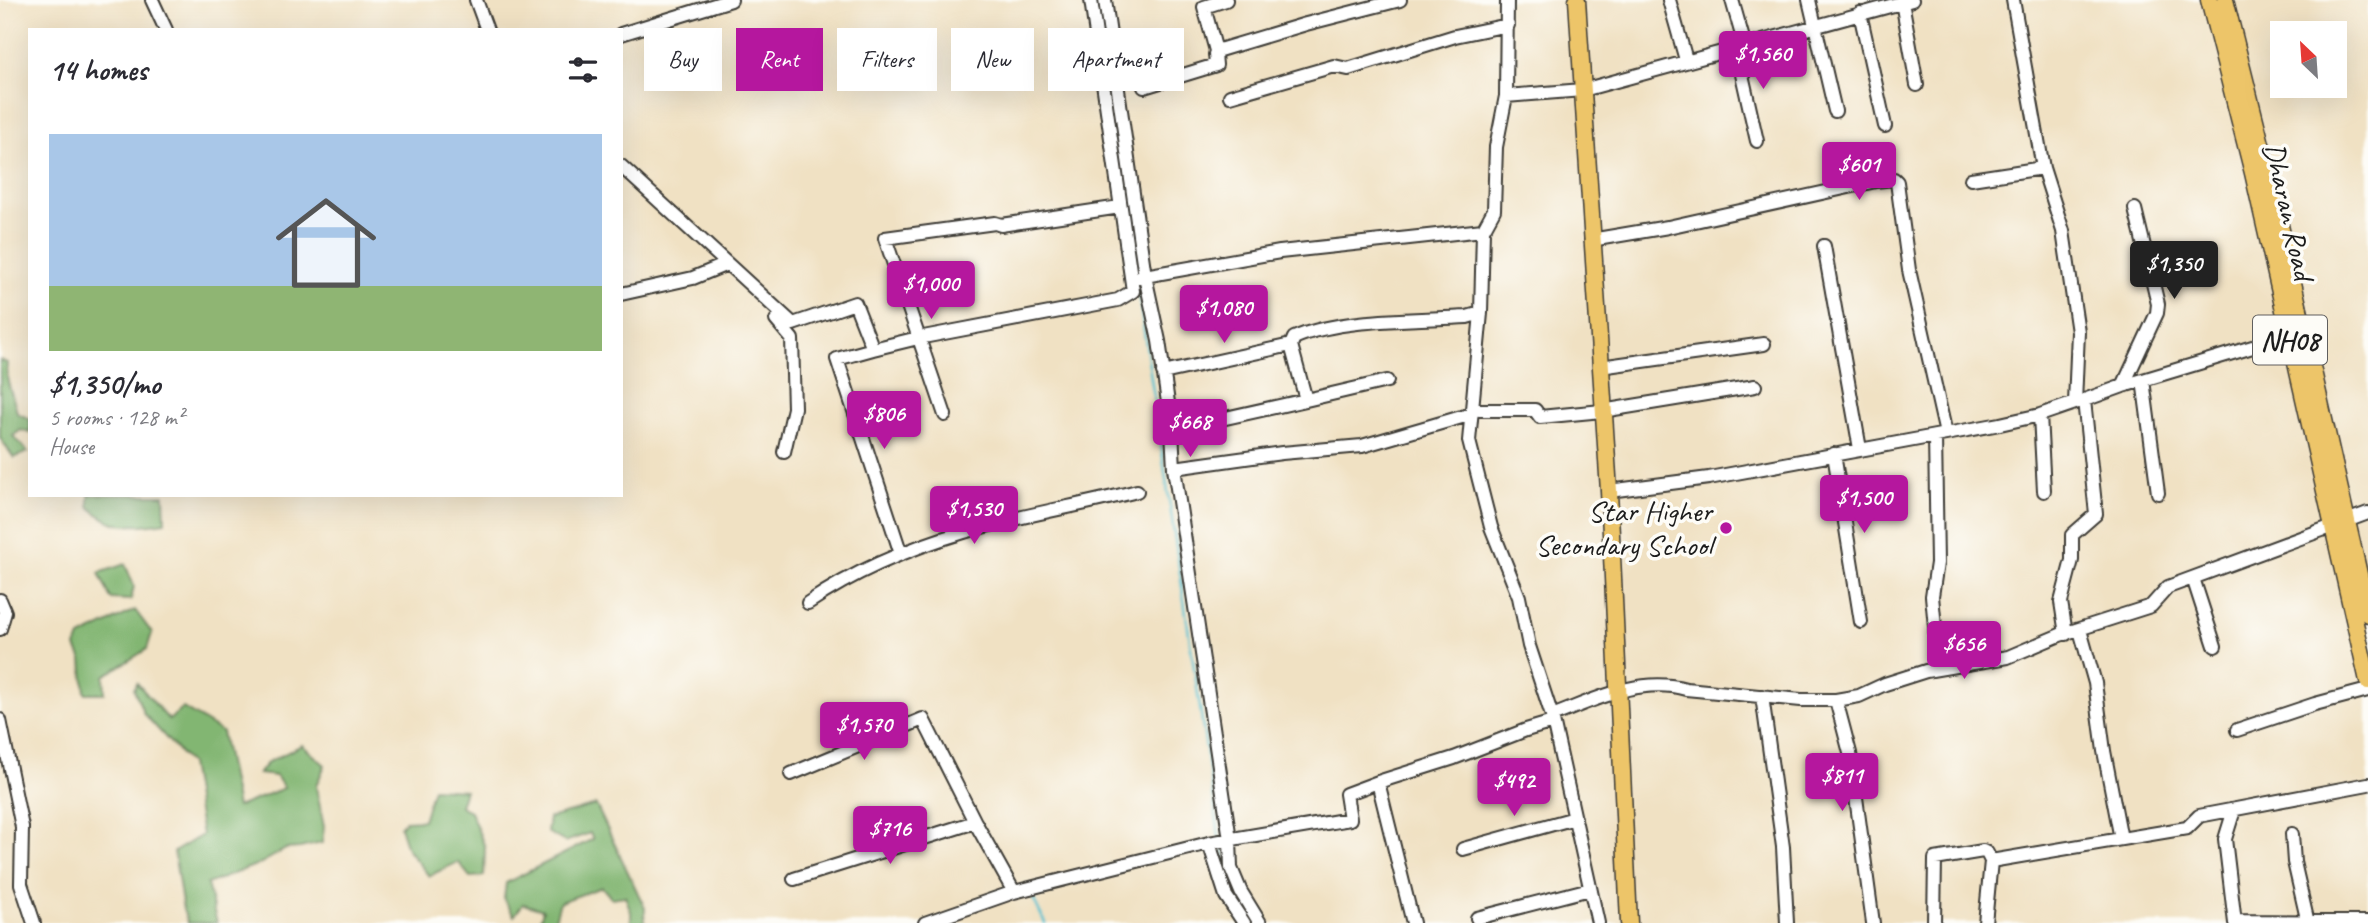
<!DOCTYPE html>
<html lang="en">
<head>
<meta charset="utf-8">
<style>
	:root { --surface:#fff; --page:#f2f2f3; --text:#2b2b33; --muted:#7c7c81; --accent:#b5179e }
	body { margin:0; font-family:Caveat,sans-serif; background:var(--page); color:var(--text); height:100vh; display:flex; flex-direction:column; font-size:26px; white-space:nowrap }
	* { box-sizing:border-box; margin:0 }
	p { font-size:23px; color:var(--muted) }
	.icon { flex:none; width:38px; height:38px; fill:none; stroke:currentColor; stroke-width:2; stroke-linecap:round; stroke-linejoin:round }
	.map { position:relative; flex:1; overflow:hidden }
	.drawer { position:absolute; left:28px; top:28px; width:595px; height:469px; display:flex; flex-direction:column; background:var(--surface); border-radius:0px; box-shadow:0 7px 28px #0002 }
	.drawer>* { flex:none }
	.banner { position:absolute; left:644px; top:28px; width:665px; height:63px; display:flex; gap:14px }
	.needle { width:46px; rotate:335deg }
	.tools { position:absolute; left:2270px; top:21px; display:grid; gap:14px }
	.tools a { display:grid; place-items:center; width:77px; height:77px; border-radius:0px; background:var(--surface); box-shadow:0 7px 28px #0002; font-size:35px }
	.price { position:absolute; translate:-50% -60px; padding:0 16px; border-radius:7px; background:var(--accent); color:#fff; font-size:23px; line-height:46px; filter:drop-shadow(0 2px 4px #0008) }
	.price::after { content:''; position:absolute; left:50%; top:42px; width:21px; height:16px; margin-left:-10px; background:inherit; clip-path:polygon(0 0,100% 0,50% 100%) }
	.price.current { background:#222; color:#fff }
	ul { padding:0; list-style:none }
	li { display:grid; align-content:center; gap:14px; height:371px; padding:0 21px }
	li span { display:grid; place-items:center; height:217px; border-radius:0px; color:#555 }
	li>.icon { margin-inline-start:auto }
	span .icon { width:126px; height:126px; fill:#fffc; stroke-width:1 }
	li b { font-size:30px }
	h2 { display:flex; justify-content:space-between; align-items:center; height:84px; padding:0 21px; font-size:30px }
	.chip { padding:0 24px; border-radius:0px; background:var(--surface); box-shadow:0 7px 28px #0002; font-size:24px; line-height:63px }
	.chip.current { background:var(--accent); color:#fff }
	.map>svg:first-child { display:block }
	.forest { fill:#82b672; stroke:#4f6947; stroke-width:2 }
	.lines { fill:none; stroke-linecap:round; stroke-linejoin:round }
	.stream { stroke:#56c1d1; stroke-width:2.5 }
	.minor-casing { stroke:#3c3a35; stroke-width:16 }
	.major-casing { stroke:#3c3a35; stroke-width:19 }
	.minor { stroke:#fff; stroke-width:12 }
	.major { stroke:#edc569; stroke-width:16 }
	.poi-dot { fill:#b5179e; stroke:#fdfcf7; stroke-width:2.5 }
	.labels { text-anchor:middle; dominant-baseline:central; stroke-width:7; stroke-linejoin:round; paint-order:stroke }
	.shield { fill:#fdfcf7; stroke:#605f5e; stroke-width:2 }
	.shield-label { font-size:28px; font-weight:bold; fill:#1c1c1c }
	.street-label { font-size:30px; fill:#1c1c1c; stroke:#fdfcf7 }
	.poi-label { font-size:30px; fill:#1c1c1c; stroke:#fdfcf7; text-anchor:end }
</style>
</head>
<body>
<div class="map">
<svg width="2368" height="923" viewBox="0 0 2368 923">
	<rect width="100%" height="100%" fill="#fdfcf7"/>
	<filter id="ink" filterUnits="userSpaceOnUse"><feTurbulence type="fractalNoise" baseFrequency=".0143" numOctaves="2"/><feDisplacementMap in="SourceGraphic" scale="14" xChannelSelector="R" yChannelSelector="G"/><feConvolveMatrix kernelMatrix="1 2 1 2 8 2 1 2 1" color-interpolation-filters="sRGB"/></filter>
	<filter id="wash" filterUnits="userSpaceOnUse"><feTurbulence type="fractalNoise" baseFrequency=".00686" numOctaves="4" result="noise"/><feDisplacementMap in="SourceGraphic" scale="28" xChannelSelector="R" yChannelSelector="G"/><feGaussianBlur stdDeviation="1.57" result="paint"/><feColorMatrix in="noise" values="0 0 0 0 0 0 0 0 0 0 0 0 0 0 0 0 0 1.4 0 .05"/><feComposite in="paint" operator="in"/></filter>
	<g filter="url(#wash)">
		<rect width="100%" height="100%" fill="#f0e1c3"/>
		<path class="forest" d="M 0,360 L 7,363 C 5,385 13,392 17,413 L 30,419 L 30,433 L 21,430 L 13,436 L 28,452 L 14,458 L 0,438 Z
			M 89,495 L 164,495 L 165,522 C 135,527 111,530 89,506 Z
			M 125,564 L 134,586 L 131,600 L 111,599 L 99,573 Z
			M 135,610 L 152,633 L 147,649 L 104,676 L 105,693 L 85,693 L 82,660 L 76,647 L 80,637 Z
			M 137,683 L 169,720 L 183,708 L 222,732 L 237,807 L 284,788 L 276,776 L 258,774 L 268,762 L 302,745 L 325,765 L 316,786 L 324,827 L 322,843 L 300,848 L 286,849 L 261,863 L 207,884 L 217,923 L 188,923 L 183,910 L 174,852 L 202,835 L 190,764 L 144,714 L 134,689 Z
			M 433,788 L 465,790 L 460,806 L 470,811 L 485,847 L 484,876 L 470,877 L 458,862 L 429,876 L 407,849 L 400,827 L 405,821 L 423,820 Z
			M 596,805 L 645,908 L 644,923 L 631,923 L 631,912 L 625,896 L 611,898 L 602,887 L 560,902 L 554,923 L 539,923 L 543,910 L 523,904 L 514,916 L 504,899 L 506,883 L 593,839 L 590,833 L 565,842 L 547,832 L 549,818 Z"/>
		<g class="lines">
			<path class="stream" d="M 1138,291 L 1219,836
				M 1222,845 L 1225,859
				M 1228,876 L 1232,892 L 1239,905
				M 1030,892 L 1045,923"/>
		</g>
	</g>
	<g filter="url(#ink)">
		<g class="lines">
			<g class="minor-casing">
				<path id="minor" d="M 152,0 L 166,30
					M 476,0 L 487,30
					M 1105,0 L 1145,276 L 1159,341 L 1172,430 L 1174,468 L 1230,839 L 1231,868 L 1241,892 L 1260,923
					M 1226,0 L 1204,7 L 1216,51 L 1306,24 L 1400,0
					M 1669,0 L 1686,60
					M 1732,0 L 1745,46
					M 1809,0 L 1835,111
					M 1902,2 L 1917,85
					M 1860,13 L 1885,126
					M 621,34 L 731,0
					M 1736,48 L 1757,141
					M 1144,87 L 1216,65 L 1215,54
					M 1230,96 L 1334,66 L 1348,69 L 1455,36 L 1508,25
					M 1506,96 L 1507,0
					M 621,166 L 793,324 L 855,303 L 873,349 L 918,338 L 1118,300 L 1133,291 L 1091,0
					M 1971,179 L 2043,168
					M 1591,240 L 1668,227 L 1876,181 L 1894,179 L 1897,182 L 1909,270 L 1946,434
					M 1824,246 L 1860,449
					M 1139,277 L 1280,252 L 1483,230
					M 621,294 L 693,278 L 727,264
					M 776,320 L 792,339 L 794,408 L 784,452
					M 873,349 L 837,359 L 901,554
					M 1600,367 L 1764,344
					M 1163,373 L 1291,345
					M 2143,380 L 2158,493
					M 1387,381 L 1306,400 L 1291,345 L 1294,338 C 1339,318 1417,320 1467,317 L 1481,313
					M 2123,386 L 2157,313 L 2158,304 L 2135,209
					M 2079,402 L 2123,386 L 2289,336
					M 1474,408 L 1479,410 L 1535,410 L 1540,417 L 1602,411 L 1755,386
					M 945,415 L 885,238 L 995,223 L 1001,225 L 1120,207
					M 2040,415 L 2044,491
					M 1172,430 L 1306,400
					M 1935,436 L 1937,563 L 1932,596 L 1939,668
					M 1834,454 L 1861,622
					M 1174,468 L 1282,453 L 1362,446 L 1472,414
					M 1609,491 L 1709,478 L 2000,424 L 2040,415 L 2075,403 L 2078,332 L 2063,231 L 2043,168 L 2013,0
					M 2193,578 L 2215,646
					M 0,600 L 5,612 L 0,629
					M 808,603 C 855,571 910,548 964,532 C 1021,515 1080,506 1137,491
					M 2080,630 L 2095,683 L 2104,751 L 2121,839
					M 2066,634 L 2061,602 L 2072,560 L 2072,535 L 2096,514 L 2084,400
					M 1762,696 L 1783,847 L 1787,923
					M 1836,700 L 1850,753 L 1873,923
					M 1552,716 C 1594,700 1640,676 1686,689 L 1801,700 L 1836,700 L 1859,696 L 1885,684 L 1926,671 L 2008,657 L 2060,635 L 2151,606 L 2168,587 L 2368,513
					M 0,720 L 22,827 L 21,884 L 34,923
					M 2237,730 L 2315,704 L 2368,690
					M 791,774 L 923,719 L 975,822 L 1014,892
					M 2234,810 L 2225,839 L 2235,923
					M 2292,834 L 2294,862 L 2308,923
					M 1209,843 L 1226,896 L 1244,923
					M 1463,849 L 1575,818
					M 794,879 L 975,822
					M 1477,918 L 1590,889
					M 2235,921 L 2368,922
					M 925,923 L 1014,892 L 1209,843 L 1350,819 L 1346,794 L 1378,782
					M 1413,923 L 1378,782 L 1454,758 L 1526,730 L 1553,722
					M 1598,923 L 1552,716 L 1529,646 L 1519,597 L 1491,527 L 1469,441 L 1481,313 L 1483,230 L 1494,210 L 1496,147 L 1506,96 L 1583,90 L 1912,0
					M 1934,923 L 1935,859 L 1983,851 L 1987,853 L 1991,861
					M 1985,923 L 1991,861 L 2187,828 L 2199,816 L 2368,784"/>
			</g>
			<g class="major-casing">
				<path id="major" d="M 1577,0 L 1609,491 L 1629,923
					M 2209,0 L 2253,173 L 2368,681
					M 2225,0 L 2267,168 L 2368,614"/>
			</g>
			<use href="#minor" class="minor"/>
			<use href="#major" class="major"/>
		</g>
	</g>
	<circle class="poi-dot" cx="1726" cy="528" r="7"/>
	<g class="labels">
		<rect class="shield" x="2253" y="315.5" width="74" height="49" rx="5"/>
		<g class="shield-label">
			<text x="2290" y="340">NH08</text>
		</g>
		<g class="street-label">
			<text transform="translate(2289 211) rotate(77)">Dharan Road</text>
		</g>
		<g class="poi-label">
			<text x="1712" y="511">Star Higher<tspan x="1712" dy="34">Secondary School</tspan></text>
		</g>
	</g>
</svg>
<div class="tools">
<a><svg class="needle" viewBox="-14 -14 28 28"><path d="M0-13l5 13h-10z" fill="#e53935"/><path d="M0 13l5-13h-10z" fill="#7c7c81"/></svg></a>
</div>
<b class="price" style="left:1763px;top:91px">$1,560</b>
<b class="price" style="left:1859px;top:202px">$601</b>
<b class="price current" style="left:2174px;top:301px">$1,350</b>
<b class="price" style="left:931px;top:321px">$1,000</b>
<b class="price" style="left:1224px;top:345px">$1,080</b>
<b class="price" style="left:884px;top:451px">$806</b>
<b class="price" style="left:1190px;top:459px">$668</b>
<b class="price" style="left:1864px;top:535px">$1,500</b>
<b class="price" style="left:974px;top:546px">$1,530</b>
<b class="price" style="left:1964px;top:681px">$656</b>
<b class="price" style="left:864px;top:762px">$1,570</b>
<b class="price" style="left:1842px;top:813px">$811</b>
<b class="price" style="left:1514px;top:818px">$492</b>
<b class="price" style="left:890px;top:866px">$716</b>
<div class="banner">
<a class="chip">Buy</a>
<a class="chip current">Rent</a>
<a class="chip">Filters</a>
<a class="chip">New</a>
<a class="chip">Apartment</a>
</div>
<section class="drawer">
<h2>14 homes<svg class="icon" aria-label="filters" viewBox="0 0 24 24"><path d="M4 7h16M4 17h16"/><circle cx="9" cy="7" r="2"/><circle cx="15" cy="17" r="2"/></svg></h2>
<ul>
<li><span style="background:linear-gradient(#a9c7e8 70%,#8fb573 0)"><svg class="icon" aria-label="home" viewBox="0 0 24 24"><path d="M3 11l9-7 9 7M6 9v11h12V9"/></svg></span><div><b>$1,350/mo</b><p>5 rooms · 128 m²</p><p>House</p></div></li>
</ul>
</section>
</div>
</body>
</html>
